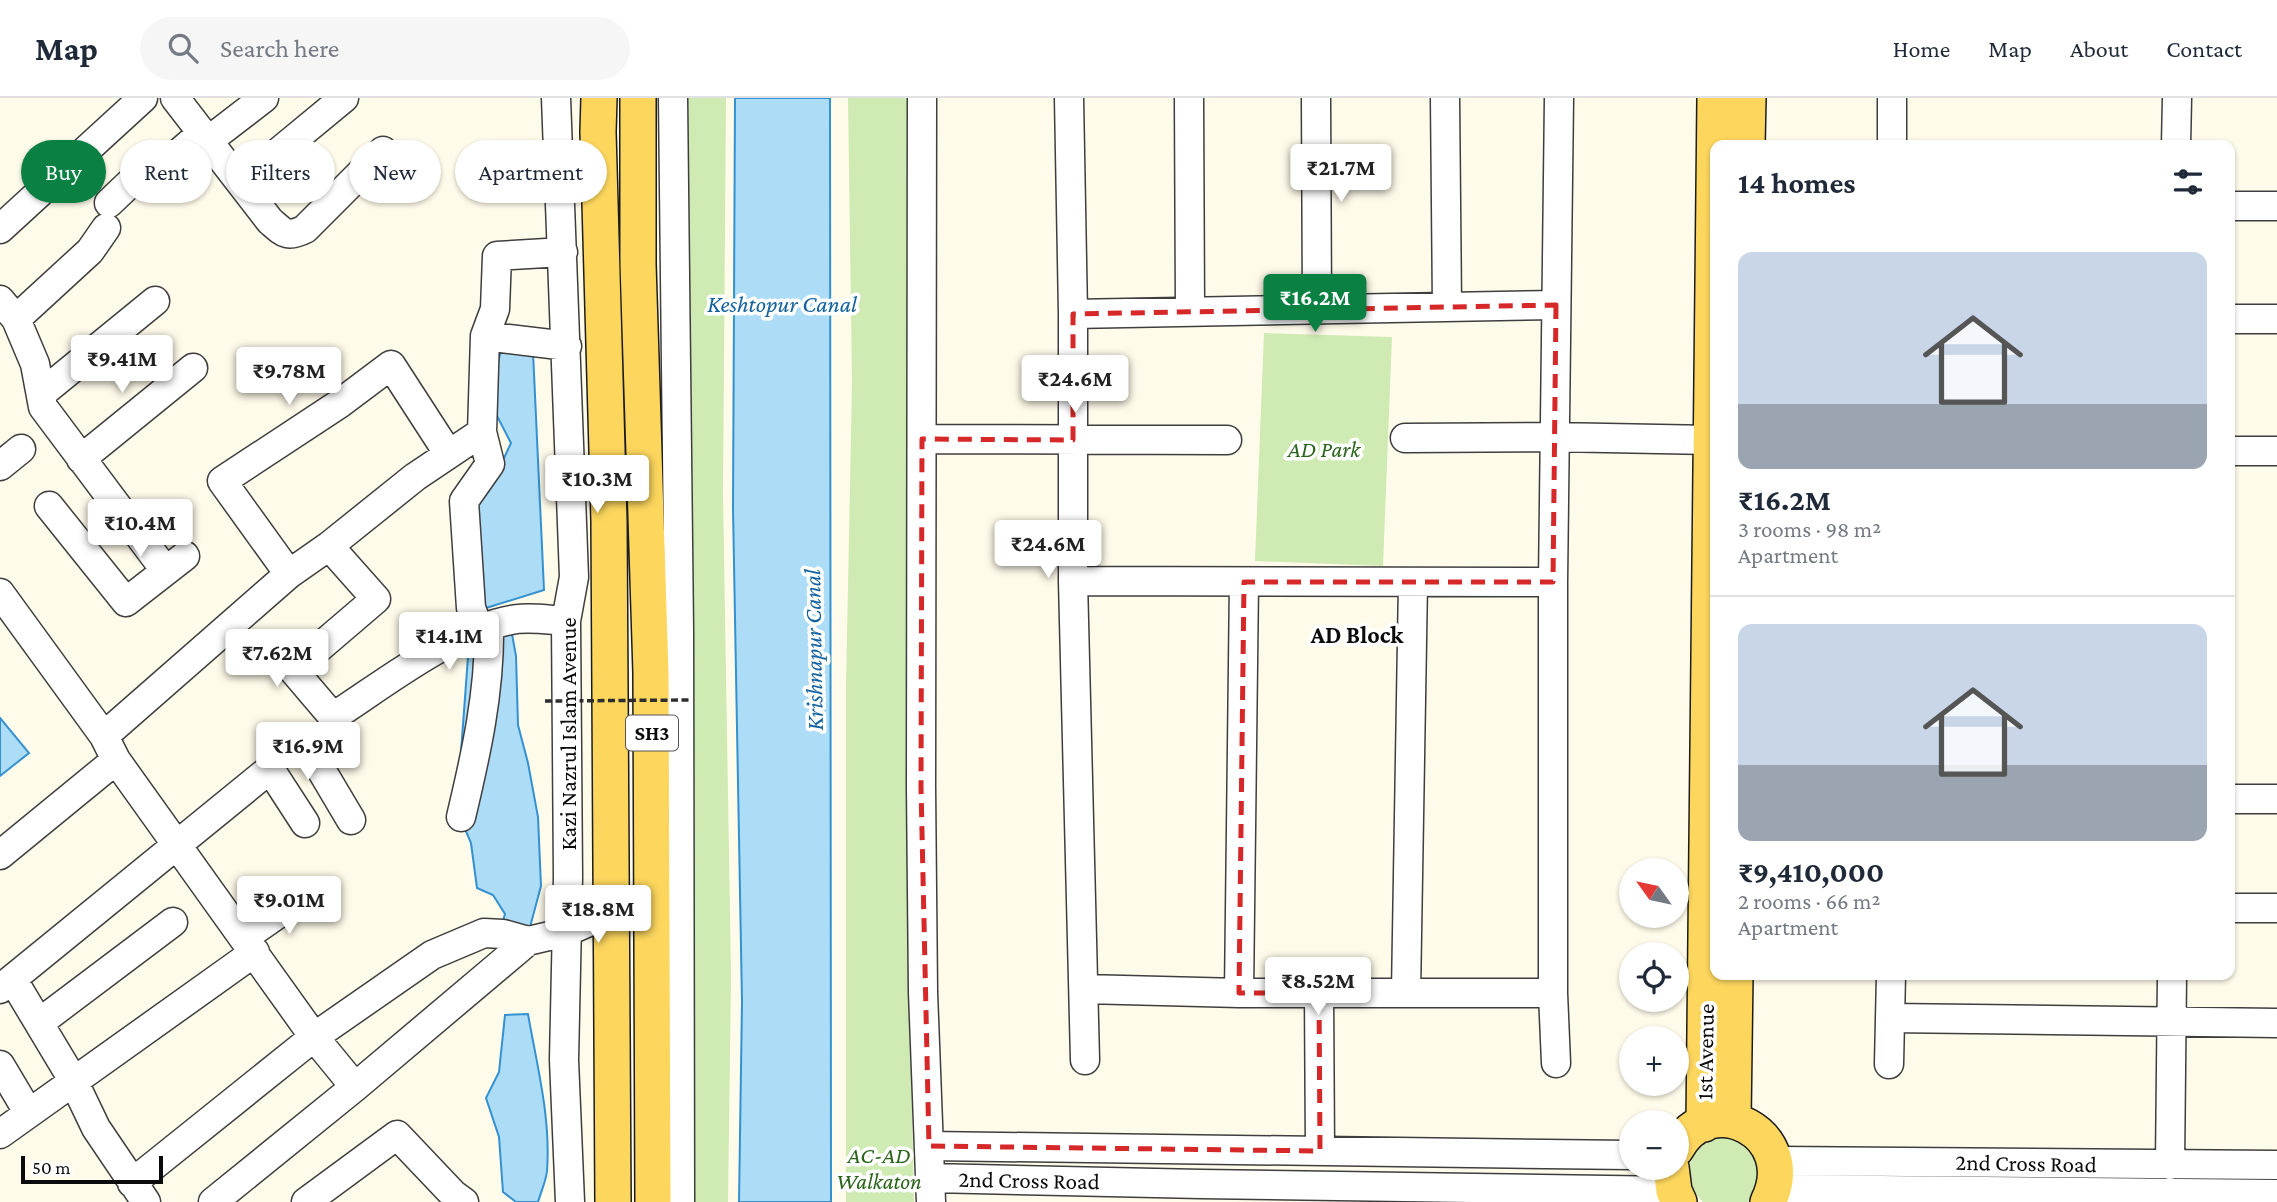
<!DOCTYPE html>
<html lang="en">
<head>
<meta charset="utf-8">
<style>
	:root { --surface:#fff; --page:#f6f6f7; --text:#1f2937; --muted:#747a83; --line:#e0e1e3; --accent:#0b8043 }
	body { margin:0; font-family:"Crimson Pro",serif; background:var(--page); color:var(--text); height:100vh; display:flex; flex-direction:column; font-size:26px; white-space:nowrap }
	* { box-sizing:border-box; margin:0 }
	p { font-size:23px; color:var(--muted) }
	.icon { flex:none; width:38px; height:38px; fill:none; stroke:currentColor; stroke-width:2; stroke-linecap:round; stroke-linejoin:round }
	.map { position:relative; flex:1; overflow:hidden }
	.side { position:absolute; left:1710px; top:42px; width:525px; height:840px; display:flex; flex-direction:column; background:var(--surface); border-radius:14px; box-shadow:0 2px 5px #0004 }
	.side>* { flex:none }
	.guide { position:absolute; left:21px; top:42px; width:665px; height:63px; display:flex; gap:14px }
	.needle { width:46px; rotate:303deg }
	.fabs { position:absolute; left:1619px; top:760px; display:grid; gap:14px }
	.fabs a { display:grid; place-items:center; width:70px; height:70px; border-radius:50%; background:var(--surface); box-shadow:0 2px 5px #0004; font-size:35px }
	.scale { position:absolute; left:21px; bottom:18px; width:142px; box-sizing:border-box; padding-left:7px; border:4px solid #0b0b0b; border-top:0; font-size:19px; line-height:24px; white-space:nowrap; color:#0b0b0b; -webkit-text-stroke:5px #fff; paint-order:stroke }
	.price { position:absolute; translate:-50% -60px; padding:0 16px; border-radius:7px; background:#fff; color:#222; font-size:23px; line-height:46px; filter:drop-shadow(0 2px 4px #0008) }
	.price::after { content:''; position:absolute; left:50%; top:42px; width:21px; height:16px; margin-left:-10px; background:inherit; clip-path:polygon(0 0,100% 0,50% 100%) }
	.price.active { background:var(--accent); color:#fff }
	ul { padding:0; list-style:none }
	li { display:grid; align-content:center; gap:14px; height:371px; padding:0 28px }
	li+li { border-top:2px solid var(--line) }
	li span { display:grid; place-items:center; height:217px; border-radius:14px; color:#555 }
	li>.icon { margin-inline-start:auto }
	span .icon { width:126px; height:126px; fill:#fffc; stroke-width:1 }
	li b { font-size:30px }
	h2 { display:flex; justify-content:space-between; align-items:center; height:84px; padding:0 28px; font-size:30px }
	.tag { padding:0 24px; border-radius:32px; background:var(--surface); box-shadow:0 2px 5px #0004; font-size:24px; line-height:63px }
	.tag.active { background:var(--accent); color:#fff }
	header { display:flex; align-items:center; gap:42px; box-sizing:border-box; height:98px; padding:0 35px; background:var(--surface); border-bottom:2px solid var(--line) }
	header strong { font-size:33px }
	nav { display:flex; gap:38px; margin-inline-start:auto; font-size:24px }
	.search { width:490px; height:63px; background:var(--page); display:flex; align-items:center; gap:18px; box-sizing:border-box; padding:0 24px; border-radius:38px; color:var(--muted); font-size:26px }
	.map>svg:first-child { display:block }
	.green { fill:#cfeab3 }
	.water { fill:#addcf7; stroke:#3391d0; stroke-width:2 }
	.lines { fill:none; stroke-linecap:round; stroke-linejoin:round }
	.minor-casing { stroke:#3e3e3e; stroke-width:31 }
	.major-casing { stroke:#1c1c1c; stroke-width:38 }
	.minor { stroke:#fff; stroke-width:28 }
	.major { stroke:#fcd65d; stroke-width:35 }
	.path-bridge { stroke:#2d2d2d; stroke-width:3.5; stroke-dasharray:7 3.5; stroke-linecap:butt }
	.marked { fill:none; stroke:#d62828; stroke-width:5; stroke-dasharray:14 9; stroke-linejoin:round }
	.labels { text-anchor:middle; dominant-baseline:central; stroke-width:7; stroke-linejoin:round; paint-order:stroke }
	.shield { fill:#fff; stroke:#545454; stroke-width:2 }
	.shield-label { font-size:21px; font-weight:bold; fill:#0b0b0b }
	.park-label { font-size:23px; font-style:italic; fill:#2a641b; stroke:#fff }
	.street-label { font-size:23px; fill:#0b0b0b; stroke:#fff }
	.water-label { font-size:24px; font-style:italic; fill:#13629f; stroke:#fff }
	.neighbourhood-label { font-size:24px; font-weight:bold; fill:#0b0b0b; stroke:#fff }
</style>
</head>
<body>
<header>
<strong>Map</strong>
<div class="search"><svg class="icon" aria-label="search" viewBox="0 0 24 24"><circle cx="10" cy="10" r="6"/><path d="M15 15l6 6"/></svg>Search here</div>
<nav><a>Home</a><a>Map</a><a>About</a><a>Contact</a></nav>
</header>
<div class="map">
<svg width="2277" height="1104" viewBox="0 0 2277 1104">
	<rect width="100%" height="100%" fill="#fffbea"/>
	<path class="green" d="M 675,0 L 726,0 L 723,394 L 731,878 L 728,1104 L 675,1104 Z
		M 848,0 L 911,0 L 909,870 L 914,1104 L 846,1104 L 846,591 L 852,285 Z
		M 1264,235 L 1392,239 L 1383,468 L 1255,463 Z
		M 1728,1038 L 1750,1047 L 1762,1069 L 1756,1095 L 1748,1104 L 1703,1104 C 1676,1077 1691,1042 1728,1038 Z"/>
	<path class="water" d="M 735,0 L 830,0 L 831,1104 L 739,1104 L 742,904 L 733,410 Z
		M 501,252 L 533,254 L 544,492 L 470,515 L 478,386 L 498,373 L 511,345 L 497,318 L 494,282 Z
		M 512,536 L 516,558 L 518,627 L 528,665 L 538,719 L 541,788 L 529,833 L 501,829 L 505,816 L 493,797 L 477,790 L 471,745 L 459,717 L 458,695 L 469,545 Z
		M 0,620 L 29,655 L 0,678 Z
		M 528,916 C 537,968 551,1020 547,1073 C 546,1083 541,1094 538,1104 L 516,1104 L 503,1094 L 499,1039 L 486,1000 L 499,974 L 505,917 Z"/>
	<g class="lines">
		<g class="minor-casing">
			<path id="minor" d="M 175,0 L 270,123 C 284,135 287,140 305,131 L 383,53
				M 556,0 L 574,479 L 566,523 L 568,779 L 564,962 L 570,1104
				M 673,0 L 679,534 L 680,1104
				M 922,0 L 921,689 L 923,894 L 931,1104
				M 1069,0 L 1073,216 L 1073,483 L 1085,962
				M 1189,0 L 1190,213
				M 1316,0 L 1317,211
				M 1445,0 L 1447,209
				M 208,43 L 264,0
				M 1892,47 L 1892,0
				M 2176,47 L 2177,0
				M 241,85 L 344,0
				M 109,105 L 149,67 L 165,67 L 202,35
				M 2230,108 L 2277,108
				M 0,131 L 143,0
				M 0,202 L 16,221 L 35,266 L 43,309 L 165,472
				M 1073,216 L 1556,207
				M 16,221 L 90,153 L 106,130
				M 2230,221 L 2277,221
				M 485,238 L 567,248
				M 41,296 L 155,203
				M 1405,340 L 1554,339 L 1711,342
				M 922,341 L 1227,342
				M 2230,353 L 2277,353
				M 81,361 L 193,270
				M 0,368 L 21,351
				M 49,408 L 126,504 L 185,458
				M 329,448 L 376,501 L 293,572 L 333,619 L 337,628 L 334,637 L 315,658 L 319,668 L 351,722
				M 289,476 L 222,383 L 339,306 L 391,267 L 448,355
				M 1073,483 L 1553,484
				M 0,495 L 104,638 L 116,662 L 314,939 L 355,989
				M 479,531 L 471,510 L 464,403 L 490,366 L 482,334
				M 333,619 C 386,585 454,530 517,521 C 533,519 550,522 566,523
				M 104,638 L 289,476 L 329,448 L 415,379 L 482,334 L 485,238 L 495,211 L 497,158 L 563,154
				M 2230,701 L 2277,701
				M 461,719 C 476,656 490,594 489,528
				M 0,757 L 116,662
				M 2230,810 L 2277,810
				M 245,839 L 305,797
				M 13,882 L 73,982 L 96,1030 L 146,1104
				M 0,891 L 270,671 L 305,725
				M 1084,891 L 1239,895 L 1553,895
				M 1239,895 L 1244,484
				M 1319,895 L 1320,1053
				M 1406,895 L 1413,484
				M 1890,920 L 2277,925
				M 39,925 L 173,824
				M 1556,965 L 1553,895 L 1553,484 L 1559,0
				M 1889,966 L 1891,877
				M 0,967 L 28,1014
				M 0,1036 L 255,854
				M 929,1048 L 1631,1057
				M 1776,1063 L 2277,1067
				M 2170,1067 L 2172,877
				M 931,1080 L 1201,1086 L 1674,1093
				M 132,1085 L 314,939 L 432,857 L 484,835 L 503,836 L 528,843
				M 1774,1091 L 2277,1096
				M 213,1104 L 355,989 L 528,843 L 566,834 L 611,814
				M 306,1104 L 397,1037 L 453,1096 L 464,1104"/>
		</g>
		<g class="major-casing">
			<path id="major" d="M 599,0 L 598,34 L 609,423 L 613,1104
				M 638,0 L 638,166 L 651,575 L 653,1104
				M 1747,47 L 1748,0
				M 1733,1022 L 1735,877
				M 1704,1026 L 1715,0
				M 1676,1051 C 1710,988 1802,1036 1768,1104
				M 1671,1069 L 1674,1093 L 1679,1104"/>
		</g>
		<use href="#minor" class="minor"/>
		<use href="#major" class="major"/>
		<path class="path-bridge" d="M 545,603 L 689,602"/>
	</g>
	<path class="marked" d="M 1556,207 L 1553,484 L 1244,484 L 1239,895 L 1319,895 L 1320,1053 L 929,1048 L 921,689 L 922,341 L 1073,342 L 1073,216 Z"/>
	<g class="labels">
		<rect class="shield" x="626" y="617.5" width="52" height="35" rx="5"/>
		<g class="shield-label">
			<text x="652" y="635">SH3</text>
		</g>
		<g class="park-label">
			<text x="1324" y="351">AD Park</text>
			<text x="879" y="1057">AC-AD<tspan x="879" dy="26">Walkaton</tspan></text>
		</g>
		<g class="street-label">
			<text transform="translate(568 636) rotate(-90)">Kazi Nazrul Islam Avenue</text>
			<text transform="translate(1705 954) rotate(-89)">1st Avenue</text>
			<text transform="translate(2026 1065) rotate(1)">2nd Cross Road</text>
			<text transform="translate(1029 1082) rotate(1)">2nd Cross Road</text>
		</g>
		<g class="water-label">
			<text x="782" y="205">Keshtopur Canal</text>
			<text transform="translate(813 552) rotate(-91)">Krishnapur Canal</text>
		</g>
		<g class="neighbourhood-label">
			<text x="1357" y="536">AD Block</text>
		</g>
	</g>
</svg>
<div class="fabs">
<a><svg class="needle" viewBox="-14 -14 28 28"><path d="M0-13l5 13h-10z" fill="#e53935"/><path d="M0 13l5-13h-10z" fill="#747a83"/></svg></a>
<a><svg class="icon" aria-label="locate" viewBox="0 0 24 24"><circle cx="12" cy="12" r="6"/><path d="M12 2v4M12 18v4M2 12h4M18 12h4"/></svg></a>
<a>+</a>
<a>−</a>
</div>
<div class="scale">50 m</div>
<b class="price" style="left:1341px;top:106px">₹21.7M</b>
<b class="price active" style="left:1315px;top:236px">₹16.2M</b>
<b class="price" style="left:122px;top:297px">₹9.41M</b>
<b class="price" style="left:289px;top:309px">₹9.78M</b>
<b class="price" style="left:1075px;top:317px">₹24.6M</b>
<b class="price" style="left:597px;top:417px">₹10.3M</b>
<b class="price" style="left:140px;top:461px">₹10.4M</b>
<b class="price" style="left:1048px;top:482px">₹24.6M</b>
<b class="price" style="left:449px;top:574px">₹14.1M</b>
<b class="price" style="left:277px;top:591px">₹7.62M</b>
<b class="price" style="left:308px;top:684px">₹16.9M</b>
<b class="price" style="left:289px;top:838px">₹9.01M</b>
<b class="price" style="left:598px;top:847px">₹18.8M</b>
<b class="price" style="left:1318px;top:919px">₹8.52M</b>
<div class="guide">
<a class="tag active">Buy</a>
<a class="tag">Rent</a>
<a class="tag">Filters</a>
<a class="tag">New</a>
<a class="tag">Apartment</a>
</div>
<section class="side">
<h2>14 homes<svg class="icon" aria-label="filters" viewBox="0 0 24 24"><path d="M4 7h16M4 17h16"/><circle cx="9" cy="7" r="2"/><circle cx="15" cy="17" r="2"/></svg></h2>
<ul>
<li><span style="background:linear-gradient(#c9d6e8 70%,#9aa5b1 0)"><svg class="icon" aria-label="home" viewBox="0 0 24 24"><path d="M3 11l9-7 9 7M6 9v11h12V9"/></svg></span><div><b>₹16.2M</b><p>3 rooms · 98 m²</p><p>Apartment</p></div></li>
<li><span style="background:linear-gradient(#c9d6e8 65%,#9aa5b1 0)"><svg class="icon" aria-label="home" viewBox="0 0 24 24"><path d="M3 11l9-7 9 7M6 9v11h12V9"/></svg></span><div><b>₹9,410,000</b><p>2 rooms · 66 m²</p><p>Apartment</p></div></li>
</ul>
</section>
</div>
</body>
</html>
